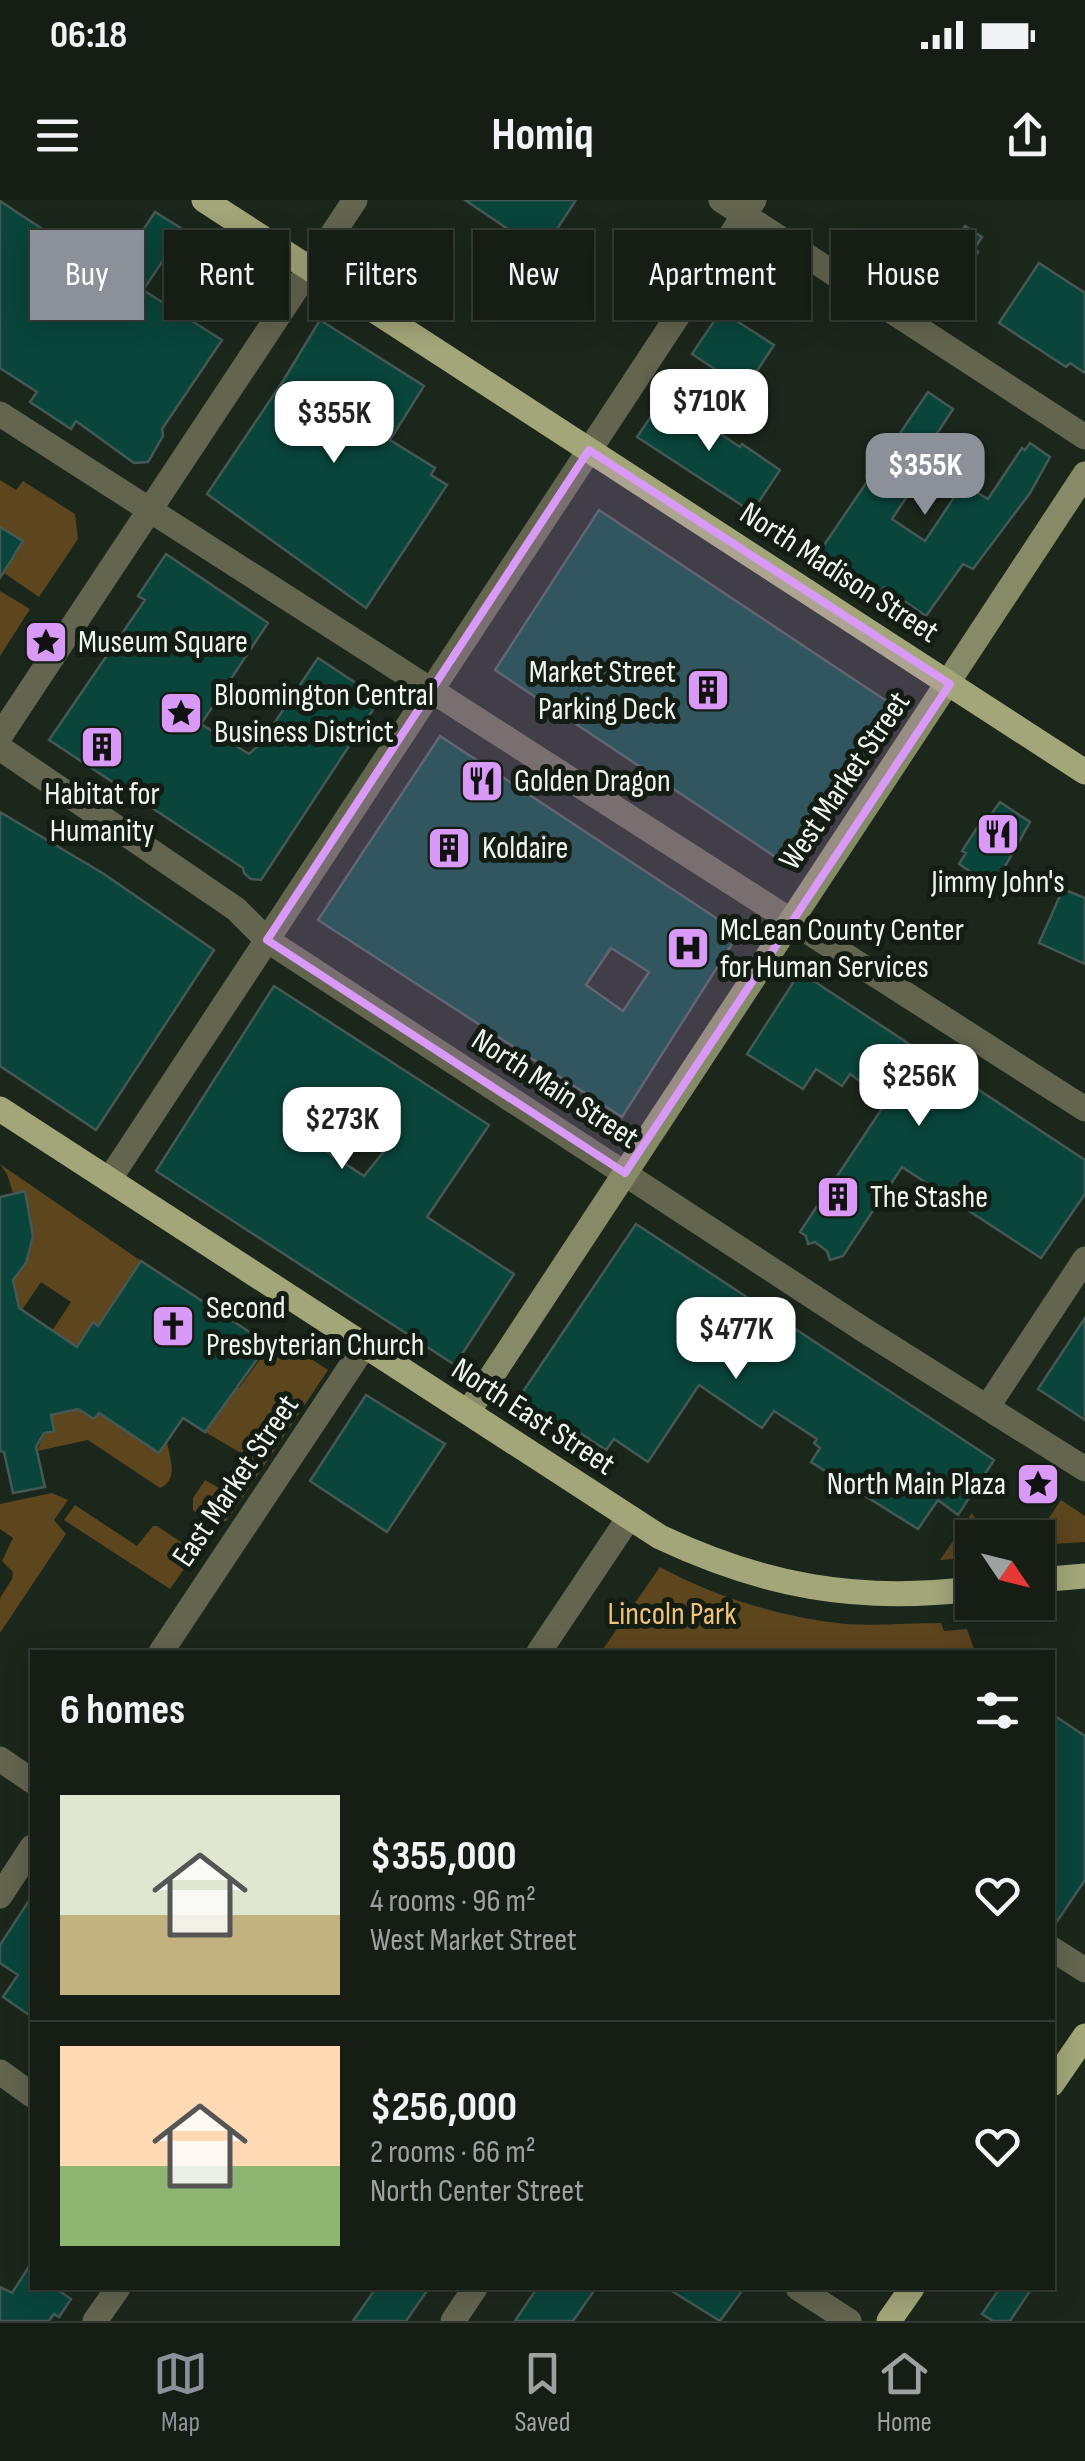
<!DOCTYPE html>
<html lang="en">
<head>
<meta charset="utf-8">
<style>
	:root { --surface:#151d15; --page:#1e261e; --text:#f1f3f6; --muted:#9da2a0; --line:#343b34; --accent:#8c9099 }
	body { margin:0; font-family:"Sofia Sans Condensed",sans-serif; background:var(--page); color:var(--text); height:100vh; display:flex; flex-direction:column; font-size:38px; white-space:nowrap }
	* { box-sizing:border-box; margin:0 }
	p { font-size:32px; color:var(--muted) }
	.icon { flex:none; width:55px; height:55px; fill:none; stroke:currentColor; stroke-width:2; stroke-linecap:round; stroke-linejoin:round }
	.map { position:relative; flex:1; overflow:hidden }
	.sheet { position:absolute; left:30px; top:1450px; width:1025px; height:640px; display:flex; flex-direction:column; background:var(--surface); border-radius:0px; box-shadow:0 5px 25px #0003,0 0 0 2px var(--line) }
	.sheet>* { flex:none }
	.guide { position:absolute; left:30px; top:30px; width:1025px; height:90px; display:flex; gap:20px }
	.needle { width:65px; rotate:125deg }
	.buttons { position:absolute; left:955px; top:1320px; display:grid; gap:20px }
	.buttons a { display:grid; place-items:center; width:100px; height:100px; border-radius:0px; background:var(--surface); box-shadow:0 5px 25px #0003,0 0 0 2px var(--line); font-size:50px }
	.price { position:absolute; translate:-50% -85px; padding:0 22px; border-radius:20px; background:#fff; color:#222; font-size:32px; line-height:65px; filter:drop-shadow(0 2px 5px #0008) }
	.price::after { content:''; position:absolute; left:50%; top:60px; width:30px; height:22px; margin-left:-15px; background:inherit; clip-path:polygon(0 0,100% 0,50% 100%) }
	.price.on { background:var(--accent); color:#fff }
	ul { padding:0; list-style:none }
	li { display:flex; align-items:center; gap:30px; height:250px; padding:0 30px }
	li+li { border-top:2px solid var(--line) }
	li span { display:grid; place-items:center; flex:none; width:280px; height:200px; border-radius:0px; color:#555 }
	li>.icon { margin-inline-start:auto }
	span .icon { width:120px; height:120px; fill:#fffc; stroke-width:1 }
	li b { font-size:42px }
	h2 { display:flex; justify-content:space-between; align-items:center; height:120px; padding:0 30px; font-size:42px }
	.pill { padding:0 35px; border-radius:0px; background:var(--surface); box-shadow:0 5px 25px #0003,0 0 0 2px var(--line); font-size:35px; line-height:90px }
	.pill.on { background:var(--accent); color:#fff }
	.status { display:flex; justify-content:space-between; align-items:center; height:70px; padding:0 50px; background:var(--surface); direction:ltr }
	.status svg { height:28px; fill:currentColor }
	header { display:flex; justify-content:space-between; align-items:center; height:130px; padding:0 30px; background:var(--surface); font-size:45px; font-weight:700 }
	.dock { display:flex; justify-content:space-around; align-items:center; height:140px; border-top:2px solid var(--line); background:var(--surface); font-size:28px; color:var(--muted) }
	.dock a { display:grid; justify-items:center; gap:5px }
	.dock .on { color:var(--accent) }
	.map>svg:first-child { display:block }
	.green { fill:#5d451e }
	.building { fill:#09453b; stroke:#455854; stroke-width:2.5; fill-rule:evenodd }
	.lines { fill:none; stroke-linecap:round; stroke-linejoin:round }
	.street { stroke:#63654f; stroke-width:25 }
	.secondary { stroke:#878a66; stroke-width:25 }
	.primary { stroke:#a3a678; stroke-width:25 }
	.marked { fill:#d99af7; fill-opacity:0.2; stroke:#d99af7; stroke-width:8; stroke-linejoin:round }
	.labels { text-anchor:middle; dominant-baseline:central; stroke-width:10; stroke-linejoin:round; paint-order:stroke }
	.street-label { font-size:32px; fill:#eff6ef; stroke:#131d13 }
	.poi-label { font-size:32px; fill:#eff6ef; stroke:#131d13; text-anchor:start }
	.park-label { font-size:32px; fill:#f2c27a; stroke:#131d13 }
</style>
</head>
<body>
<div class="status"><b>06:18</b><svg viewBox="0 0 49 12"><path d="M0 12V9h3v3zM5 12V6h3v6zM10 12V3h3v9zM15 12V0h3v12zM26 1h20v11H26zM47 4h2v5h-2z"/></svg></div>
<header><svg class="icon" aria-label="menu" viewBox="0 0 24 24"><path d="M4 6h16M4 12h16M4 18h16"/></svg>Homiq<svg class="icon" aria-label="share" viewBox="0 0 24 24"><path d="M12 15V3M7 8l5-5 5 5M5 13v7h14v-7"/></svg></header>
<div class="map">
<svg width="1085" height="2121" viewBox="0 0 1085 2121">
	<rect width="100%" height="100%" fill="#1c271c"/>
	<path class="green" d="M 0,280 L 16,290 L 23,281 L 75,314 L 78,339 L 39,397 L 4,373 L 22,341 L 0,327 Z
		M 0,391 L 30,409 L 0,456 Z
		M 0,964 L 141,1061 L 112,1105 L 117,1110 L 77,1147 L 52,1131 L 71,1102 L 41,1082 L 22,1110 L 19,1108 L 13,1077 C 38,1049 33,1026 25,991 L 13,993 L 7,974 Z
		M 277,1136 L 328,1170 L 233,1312 L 226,1321 L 210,1323 L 193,1310 L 193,1298 L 205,1280 L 219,1288 L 241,1253 L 205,1232 L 235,1186 L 239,1188 Z
		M 78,1209 L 94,1219 L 99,1213 L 159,1253 L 167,1242 C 170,1260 179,1279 160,1288 L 88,1240 L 37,1251 L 44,1233 L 54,1231 L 51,1215 Z
		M 52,1293 L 68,1300 L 54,1320 L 66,1334 L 0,1433 L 0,1398 L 12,1379 L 13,1372 L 2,1361 L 13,1338 L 0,1329 L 0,1304 Z
		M 1061,1300 L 1085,1316 L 1085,1342 L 1038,1345 L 1036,1337 Z
		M 75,1305 L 137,1346 L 153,1326 L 157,1326 L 196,1352 L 170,1389 L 64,1320 Z
		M 972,1313 L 983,1333 L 979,1337 L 972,1338 L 972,1348 L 966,1358 L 940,1360 Z
		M 660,1367 C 715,1397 783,1418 846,1424 C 877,1426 910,1423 941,1423 L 944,1431 L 967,1429 L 975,1452 L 601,1452 Z"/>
	<path class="building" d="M 465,0 L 576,0 L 542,52 Z
		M 0,1 L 113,76 L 155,12 L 184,30 L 143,90 L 222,140 L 162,229 L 163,236 L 148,262 L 134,263 L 76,221 L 71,229 L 30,202 L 37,192 L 0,168 Z
		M 965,26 L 982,37 L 974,49 L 978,52 L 960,79 L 956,76 L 951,83 L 930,70 L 934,64 L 932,62 L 951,33 L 958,38 Z
		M 1039,63 L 1085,93 L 1085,173 L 1070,163 L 1066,167 L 999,123 Z
		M 721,111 L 774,145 L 745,189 L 692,154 Z
		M 320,120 L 424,186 L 390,240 L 435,268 L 431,275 L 447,285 L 366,408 L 207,294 L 283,181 Z
		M 928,192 L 953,209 L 902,287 L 910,292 L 892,319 L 925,341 L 963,284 L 988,299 L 1022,248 L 1025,250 L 1030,243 L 1050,257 L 1030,293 L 973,369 L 963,364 L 926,416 L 884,387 L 881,392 L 820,351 Z
		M 665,196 L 740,247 L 742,244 L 780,270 L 752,312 L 637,237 Z
		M 599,310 L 888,502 L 783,662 L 495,470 Z
		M 0,327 L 23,341 L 0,378 Z
		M 166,354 L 268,423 L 201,524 L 249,554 L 261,543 L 318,458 L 380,499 L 261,680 L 251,679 L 244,673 L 243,668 L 49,540 L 145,400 L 138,396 Z
		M 440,536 L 739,733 L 622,917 L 318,720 ZM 611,748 L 649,772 L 623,811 L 586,785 Z
		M 1000,602 L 1030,622 L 998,679 L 994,676 L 989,684 L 959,664 L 966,653 L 962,651 L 986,614 L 990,616 Z
		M 0,612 L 104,674 L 214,750 L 96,930 L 0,866 Z
		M 1063,689 L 1085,698 L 1085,764 L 1039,743 Z
		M 800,772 L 1085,960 L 1085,994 L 1041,1058 L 902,967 L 843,1056 L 830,1060 L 827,1051 L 815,1042 L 808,1044 L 806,1036 L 800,1032 L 887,901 L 850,874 L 842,886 L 816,869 L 803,889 L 747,854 Z
		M 274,786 L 489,925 L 427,1017 L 514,1074 L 455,1165 L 156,971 ZM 328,899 L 389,945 L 364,976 L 303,936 Z
		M 25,991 L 33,1036 L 26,1063 L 13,1080 L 19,1108 L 77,1147 L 93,1122 L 98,1126 L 141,1061 L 268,1144 L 205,1232 L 183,1218 L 159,1253 L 99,1213 L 94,1219 L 78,1209 L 51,1215 L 54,1231 L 44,1233 L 36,1247 L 45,1287 L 13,1293 L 4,1252 L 0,1251 L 0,997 Z
		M 636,1024 L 994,1260 L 958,1315 L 938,1300 L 918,1329 L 811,1262 L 820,1248 L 814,1243 L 817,1239 L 774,1211 L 762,1228 L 699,1185 L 648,1262 L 614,1239 L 606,1250 L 577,1231 L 572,1239 L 516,1202 Z
		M 1085,1118 L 1085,1220 L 1038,1189 Z
		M 366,1195 L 445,1244 L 387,1332 L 310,1281 Z
		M 1052,1514 L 1085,1536 L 1085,1680 L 1052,1729 Z
		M 32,1696 L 32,1817 L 3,1797 L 18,1775 L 0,1763 L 0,1745 Z
		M 32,2062 L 32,2088 L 55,2088 L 71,2099 L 59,2117 L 54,2114 L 49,2121 L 0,2121 L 0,2087 L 12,2093 Z
		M 376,2088 L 429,2088 L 406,2121 L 353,2121 Z
		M 537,2088 L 596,2088 L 573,2121 L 515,2121 Z
		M 667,2088 L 744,2088 L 720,2121 Z
		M 1000,2088 L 1032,2088 L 1010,2121 L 993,2121 L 982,2114 Z"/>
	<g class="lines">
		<path class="street" d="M 721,0 L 1085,237
			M 0,214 L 1085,909
			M 0,536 L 355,0
			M 0,548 L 236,709 L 267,740 L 864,1130 L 1085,1269
			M 109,980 L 754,0
			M 988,1206 L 1085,1059
			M 161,1452 L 365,1145
			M 539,1452 L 628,1319
			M 0,1559 L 32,1581
			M 0,1696 L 32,1647
			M 1052,1749 L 1085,1770
			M 0,1872 L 32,1895
			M 798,2088 L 849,2121
			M 95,2121 L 118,2088
			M 453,2121 L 475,2088"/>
		<path class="secondary" d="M 468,1212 L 1085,274"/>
		<path class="primary" d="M 204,0 L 1085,572
			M 0,909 L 660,1337 C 764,1386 857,1403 972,1389
			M 1038,1380 L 1085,1376
			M 1052,1884 L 1085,1836
			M 889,2121 L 912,2088"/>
	</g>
	<path class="marked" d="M 589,250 L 950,484 L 625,973 L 267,740 Z"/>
	<defs>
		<g id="sight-square" transform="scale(2.25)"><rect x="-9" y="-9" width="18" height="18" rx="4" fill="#d99af7" stroke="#131d13"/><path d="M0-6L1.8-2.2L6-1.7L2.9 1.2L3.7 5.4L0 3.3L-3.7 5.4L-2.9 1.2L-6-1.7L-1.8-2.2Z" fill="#111"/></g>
		<g id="building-square" transform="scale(2.25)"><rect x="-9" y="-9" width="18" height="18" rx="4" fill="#d99af7" stroke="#131d13"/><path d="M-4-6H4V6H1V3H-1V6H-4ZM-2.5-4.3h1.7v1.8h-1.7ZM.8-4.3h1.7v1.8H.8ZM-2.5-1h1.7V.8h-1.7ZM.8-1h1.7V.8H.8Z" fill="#111"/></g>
		<g id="restaurant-square" transform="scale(2.25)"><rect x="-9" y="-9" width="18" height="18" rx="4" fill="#d99af7" stroke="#131d13"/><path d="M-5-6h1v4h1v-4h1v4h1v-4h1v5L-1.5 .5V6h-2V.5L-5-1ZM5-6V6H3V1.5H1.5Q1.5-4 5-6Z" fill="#111"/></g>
		<g id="hospital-square" transform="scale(2.25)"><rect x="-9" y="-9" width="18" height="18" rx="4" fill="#d99af7" stroke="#131d13"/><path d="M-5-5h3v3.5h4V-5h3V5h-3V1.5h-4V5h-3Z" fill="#111"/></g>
		<g id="church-square" transform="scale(2.25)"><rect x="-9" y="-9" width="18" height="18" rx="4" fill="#d99af7" stroke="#131d13"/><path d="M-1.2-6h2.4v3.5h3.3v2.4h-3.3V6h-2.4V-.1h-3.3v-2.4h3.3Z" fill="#111"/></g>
	</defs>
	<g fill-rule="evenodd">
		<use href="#sight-square" x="46" y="442"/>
		<use href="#building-square" x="708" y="490"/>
		<use href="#sight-square" x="181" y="513"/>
		<use href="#building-square" x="102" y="547"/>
		<use href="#restaurant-square" x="482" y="581"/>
		<use href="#restaurant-square" x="998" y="634"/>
		<use href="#building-square" x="449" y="648"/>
		<use href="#hospital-square" x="688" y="748"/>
		<use href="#building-square" x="838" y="997"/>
		<use href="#church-square" x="173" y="1126"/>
		<use href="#sight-square" x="1038" y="1284"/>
	</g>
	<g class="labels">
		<g class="street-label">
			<text transform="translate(839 373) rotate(33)">North Madison Street</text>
			<text transform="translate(845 581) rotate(-56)">West Market Street</text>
			<text transform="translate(555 889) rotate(33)">North Main Street</text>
			<text transform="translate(533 1217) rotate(33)">North East Street</text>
			<text transform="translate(236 1281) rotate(-56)">East Market Street</text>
		</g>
		<g class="poi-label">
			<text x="78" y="442">Museum Square</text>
			<text x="676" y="472" text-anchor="end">Market Street<tspan x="676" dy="37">Parking Deck</tspan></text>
			<text x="214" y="495">Bloomington Central<tspan x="214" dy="37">Business District</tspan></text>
			<text x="514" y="581">Golden Dragon</text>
			<text x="102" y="594" text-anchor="middle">Habitat for<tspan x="102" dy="37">Humanity</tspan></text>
			<text x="482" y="648">Koldaire</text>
			<text x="998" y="682" text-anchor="middle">Jimmy John's</text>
			<text x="720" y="730">McLean County Center<tspan x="720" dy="37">for Human Services</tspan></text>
			<text x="870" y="997">The Stashe</text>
			<text x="206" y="1108">Second<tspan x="206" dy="37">Presbyterian Church</tspan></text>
			<text x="1006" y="1284" text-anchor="end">North Main Plaza</text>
		</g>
		<g class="park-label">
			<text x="672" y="1414">Lincoln Park</text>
		</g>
	</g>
</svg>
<div class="buttons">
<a><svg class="needle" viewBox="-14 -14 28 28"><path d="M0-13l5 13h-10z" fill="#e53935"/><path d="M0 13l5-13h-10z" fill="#9da2a0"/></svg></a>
</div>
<b class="price" style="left:709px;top:254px">$710K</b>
<b class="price" style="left:334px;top:266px">$355K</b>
<b class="price on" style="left:925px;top:318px">$355K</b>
<b class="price" style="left:919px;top:929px">$256K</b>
<b class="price" style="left:342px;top:972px">$273K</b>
<b class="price" style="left:736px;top:1182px">$477K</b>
<div class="guide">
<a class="pill on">Buy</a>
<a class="pill">Rent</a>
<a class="pill">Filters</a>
<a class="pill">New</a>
<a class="pill">Apartment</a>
<a class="pill">House</a>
</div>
<section class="sheet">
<h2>6 homes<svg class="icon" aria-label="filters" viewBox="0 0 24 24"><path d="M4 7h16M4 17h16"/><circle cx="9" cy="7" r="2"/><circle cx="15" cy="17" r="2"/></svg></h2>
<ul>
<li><span style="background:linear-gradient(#dfe7d0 60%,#c2b280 0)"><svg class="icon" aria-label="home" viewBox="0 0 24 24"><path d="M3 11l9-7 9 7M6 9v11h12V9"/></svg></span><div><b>$355,000</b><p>4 rooms · 96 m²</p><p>West Market Street</p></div><svg class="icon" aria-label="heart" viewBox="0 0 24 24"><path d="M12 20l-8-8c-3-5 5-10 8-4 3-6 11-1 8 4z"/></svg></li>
<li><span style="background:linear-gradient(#ffd9b3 60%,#8fb573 0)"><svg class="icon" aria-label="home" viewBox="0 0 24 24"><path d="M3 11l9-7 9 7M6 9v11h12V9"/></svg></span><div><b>$256,000</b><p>2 rooms · 66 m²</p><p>North Center Street</p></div><svg class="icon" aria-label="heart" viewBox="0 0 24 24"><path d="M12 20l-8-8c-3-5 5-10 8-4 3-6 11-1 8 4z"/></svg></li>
</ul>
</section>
</div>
<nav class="dock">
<a class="on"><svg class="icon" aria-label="map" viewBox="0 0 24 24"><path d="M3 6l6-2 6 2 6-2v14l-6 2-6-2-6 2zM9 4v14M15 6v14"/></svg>Map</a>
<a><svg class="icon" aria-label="saved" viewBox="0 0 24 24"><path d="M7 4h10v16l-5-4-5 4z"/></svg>Saved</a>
<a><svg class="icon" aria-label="home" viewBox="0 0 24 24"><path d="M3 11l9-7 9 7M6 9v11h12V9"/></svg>Home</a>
</nav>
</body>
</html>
